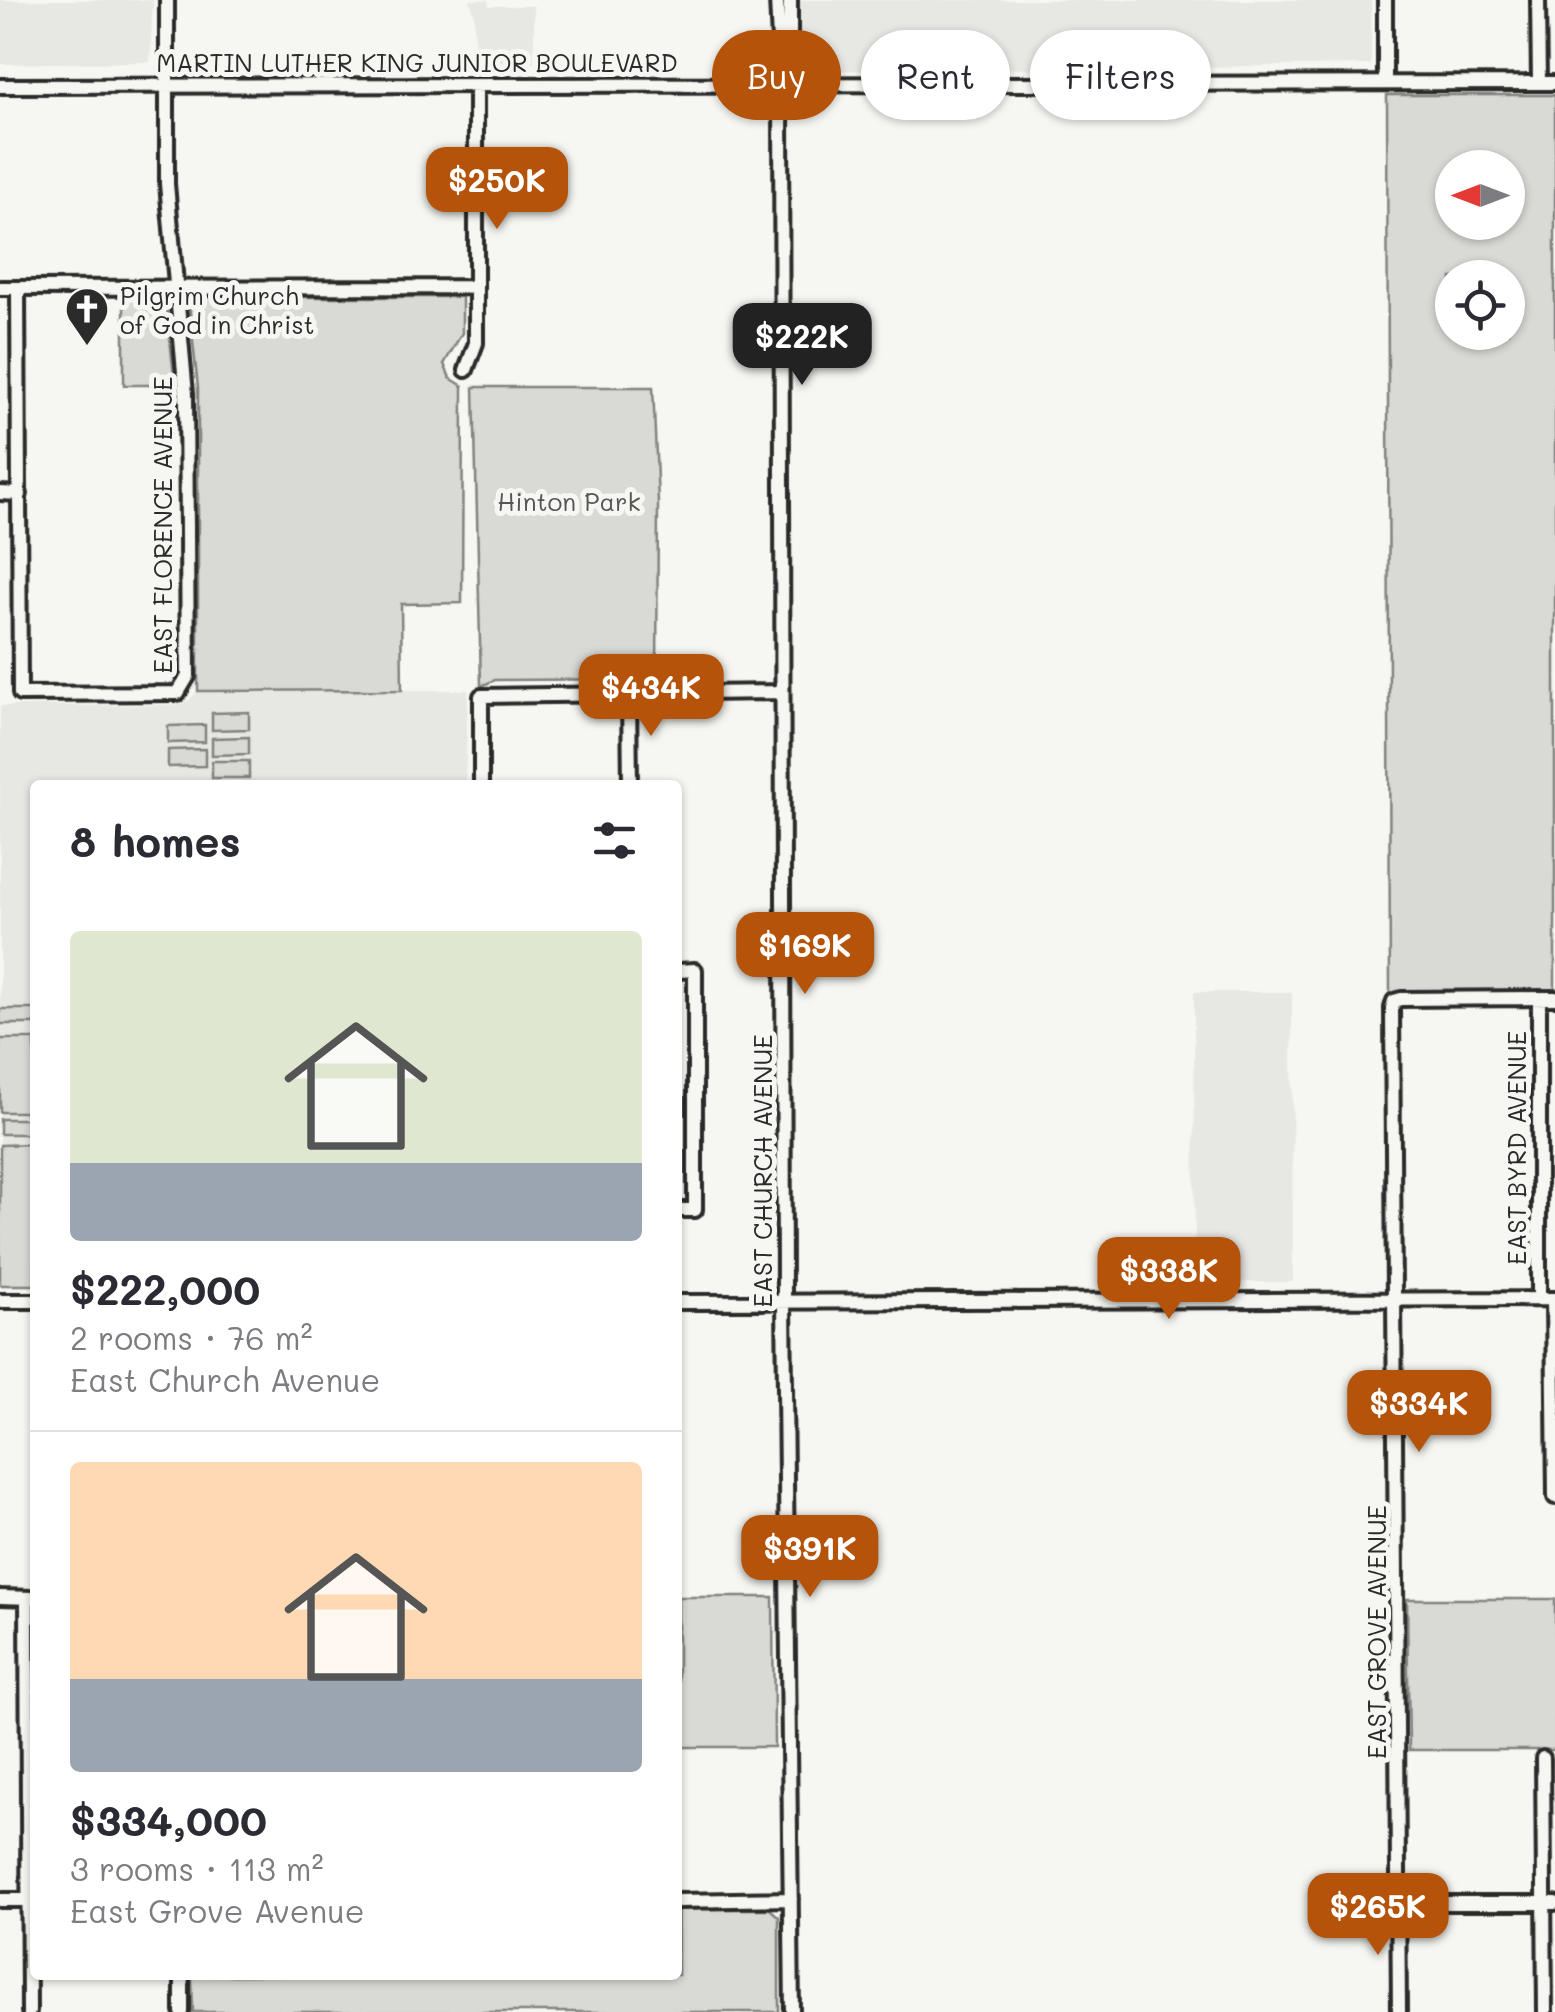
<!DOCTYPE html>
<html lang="en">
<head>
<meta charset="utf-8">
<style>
	:root { --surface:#fff; --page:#f7f7f7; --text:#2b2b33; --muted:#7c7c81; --line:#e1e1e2; --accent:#b45309 }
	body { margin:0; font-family:Mali,sans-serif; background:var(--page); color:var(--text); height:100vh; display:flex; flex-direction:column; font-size:38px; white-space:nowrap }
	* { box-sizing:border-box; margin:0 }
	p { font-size:32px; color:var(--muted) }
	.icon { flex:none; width:55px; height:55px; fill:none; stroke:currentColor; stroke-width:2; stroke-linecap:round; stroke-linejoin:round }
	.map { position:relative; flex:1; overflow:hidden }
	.side { position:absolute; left:30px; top:780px; width:652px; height:1200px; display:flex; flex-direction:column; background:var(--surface); border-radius:10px; box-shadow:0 2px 8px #0004 }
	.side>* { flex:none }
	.banner { position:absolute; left:712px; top:30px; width:692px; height:90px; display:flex; gap:20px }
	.needle { width:65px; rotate:270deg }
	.fabs { position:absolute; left:1435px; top:150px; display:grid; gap:20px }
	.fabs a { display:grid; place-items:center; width:90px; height:90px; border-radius:50%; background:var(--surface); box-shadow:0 2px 8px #0004; font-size:50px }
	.price { position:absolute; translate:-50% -85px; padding:0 22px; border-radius:20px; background:var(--accent); color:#fff; font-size:32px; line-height:65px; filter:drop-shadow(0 2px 5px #0008) }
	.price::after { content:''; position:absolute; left:50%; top:60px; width:30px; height:22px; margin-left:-15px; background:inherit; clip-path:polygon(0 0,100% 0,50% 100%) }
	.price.current { background:#222; color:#fff }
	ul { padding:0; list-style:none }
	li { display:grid; align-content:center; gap:20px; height:530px; padding:0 40px }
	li+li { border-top:2px solid var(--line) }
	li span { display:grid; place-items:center; height:310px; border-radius:10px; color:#555 }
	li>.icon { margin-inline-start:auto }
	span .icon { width:180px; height:180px; fill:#fffc; stroke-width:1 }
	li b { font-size:42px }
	h2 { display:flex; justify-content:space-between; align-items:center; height:120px; padding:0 40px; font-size:42px }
	.chip { padding:0 35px; border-radius:45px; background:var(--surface); box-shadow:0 2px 8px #0004; font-size:35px; line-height:90px }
	.chip.current { background:var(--accent); color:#fff }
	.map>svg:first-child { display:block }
	.built { fill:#e7e7e3 }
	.green { fill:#d9d9d5; stroke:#828280; stroke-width:2.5; fill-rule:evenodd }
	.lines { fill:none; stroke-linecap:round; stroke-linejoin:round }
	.minor-casing { stroke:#2b2b2b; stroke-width:20 }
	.minor { stroke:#f6f6f2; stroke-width:12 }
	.labels { text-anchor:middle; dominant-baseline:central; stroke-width:10; stroke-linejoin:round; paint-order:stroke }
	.street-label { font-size:25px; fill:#2b2b2b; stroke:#f6f6f2 }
	.poi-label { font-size:25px; fill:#2b2b2b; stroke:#f6f6f2; text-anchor:start }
	.park-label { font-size:25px; fill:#565656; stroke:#f6f6f2 }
</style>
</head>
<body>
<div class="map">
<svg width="1555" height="2012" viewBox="0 0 1555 2012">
	<rect width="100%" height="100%" fill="#f6f6f2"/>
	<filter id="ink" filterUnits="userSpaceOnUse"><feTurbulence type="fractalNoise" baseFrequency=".01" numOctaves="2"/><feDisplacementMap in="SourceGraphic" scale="20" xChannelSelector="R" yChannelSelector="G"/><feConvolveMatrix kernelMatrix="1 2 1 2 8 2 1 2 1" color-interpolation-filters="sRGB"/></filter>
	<g filter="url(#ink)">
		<path class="built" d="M 0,0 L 153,0 L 150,62 L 0,64 Z
			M 470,0 L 488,0 L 489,6 L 534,6 L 534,62 L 475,62 L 474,13 Z
			M 798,0 L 1371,0 L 1371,65 L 802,71 L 797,63 Z
			M 468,690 L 465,785 L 35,785 L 35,1285 L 0,1285 L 0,706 L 174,705 L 188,701 L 198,691 Z
			M 1194,992 L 1292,992 L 1293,1282 L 1195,1282 Z"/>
		<path class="green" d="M 1387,95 L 1555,95 L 1555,992 L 1390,993 ZM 1452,168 L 1508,168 L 1508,222 L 1452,222 ZM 1452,278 L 1508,278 L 1508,332 L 1452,332 Z
			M 124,297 L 161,297 L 166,302 L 175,385 L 124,385 Z
			M 194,297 L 462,297 L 462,333 L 444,364 L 450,378 L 463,386 L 462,603 L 401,604 L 402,690 L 198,691 L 198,388 L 189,304 Z
			M 474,387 L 653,387 L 658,502 L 657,679 L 495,680 L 481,686 Z
			M 249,712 L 249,729 L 212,730 L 212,713 Z
			M 205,725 L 205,742 L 168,743 L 168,726 Z
			M 249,737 L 249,754 L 212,755 L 212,738 Z
			M 205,749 L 205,766 L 168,767 L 168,750 Z
			M 212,761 L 249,761 L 249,778 L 212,778 Z
			M 0,1009 L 35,1009 L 35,1024 L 0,1024 Z
			M 0,1039 L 35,1039 L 35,1112 L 0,1112 Z
			M 0,1119 L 35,1119 L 35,1134 L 0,1134 Z
			M 35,1144 L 35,1285 L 0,1285 L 0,1145 Z
			M 678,1597 L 773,1597 L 774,1747 L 678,1747 Z
			M 1407,1599 L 1555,1599 L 1555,1750 L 1409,1750 Z
			M 678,1909 L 770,1909 L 779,1917 L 779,2012 L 193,2012 L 192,1975 L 678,1975 Z"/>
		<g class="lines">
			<g class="minor-casing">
				<path id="minor" d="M 777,0 L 781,83 L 784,1302 L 792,2012
					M 1385,0 L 1385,83
					M 1538,0 L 1539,83
					M 782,81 L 790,63 L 790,0
					M 0,86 L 1555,83
					M 0,288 L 476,287
					M 18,288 L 20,694 L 178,693 L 188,676 L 186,394 L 167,184 L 167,0
					M 466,370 L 476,343 L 476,85
					M 0,493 L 20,494
					M 629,694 L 630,785
					M 481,785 L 481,696 L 781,692
					M 678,971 L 695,970 L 695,1210 L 678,1210
					M 1539,998 L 1539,1299
					M 1553,1299 L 1555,1497
					M 0,1301 L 35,1301
					M 678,1302 L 1555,1299
					M 0,1597 L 32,1598
					M 27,1598 L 29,2012
					M 1543,1758 L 1545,2012
					M 0,1900 L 32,1900
					M 678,1901 L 791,1899
					M 1399,1903 L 1555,1903
					M 182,1975 L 182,2012
					M 1399,2012 L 1392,1008 L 1394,1001 L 1401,999 L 1555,998"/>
			</g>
			<use href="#minor" class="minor"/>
		</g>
	</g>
	<defs>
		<g id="church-pin" transform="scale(2.25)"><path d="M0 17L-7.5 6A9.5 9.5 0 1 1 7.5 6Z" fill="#2b2b2b" stroke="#f6f6f2"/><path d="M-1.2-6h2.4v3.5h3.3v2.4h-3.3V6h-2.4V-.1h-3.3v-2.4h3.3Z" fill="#fff"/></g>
	</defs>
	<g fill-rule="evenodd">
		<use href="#church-pin" x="87" y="309"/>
	</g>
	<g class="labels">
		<g class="street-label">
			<text x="417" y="62">MARTIN LUTHER KING JUNIOR BOULEVARD</text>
			<text transform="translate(162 525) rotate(-90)">EAST FLORENCE AVENUE</text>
			<text transform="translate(1516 1148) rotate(-90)">EAST BYRD AVENUE</text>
			<text transform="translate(762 1171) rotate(-90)">EAST CHURCH AVENUE</text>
			<text transform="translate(1376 1632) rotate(-90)">EAST GROVE AVENUE</text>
		</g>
		<g class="poi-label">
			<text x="120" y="295">Pilgrim Church<tspan x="120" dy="29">of God in Christ</tspan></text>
		</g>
		<g class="park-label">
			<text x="569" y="501">Hinton Park</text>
		</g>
	</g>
</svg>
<div class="fabs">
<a><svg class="needle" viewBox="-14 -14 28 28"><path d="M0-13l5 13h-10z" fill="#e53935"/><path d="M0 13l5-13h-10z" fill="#7c7c81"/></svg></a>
<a><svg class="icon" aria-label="locate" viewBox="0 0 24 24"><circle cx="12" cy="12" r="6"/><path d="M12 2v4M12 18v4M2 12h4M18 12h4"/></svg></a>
</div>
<b class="price" style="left:497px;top:232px">$250K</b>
<b class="price current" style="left:802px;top:388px">$222K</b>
<b class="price" style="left:651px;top:739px">$434K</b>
<b class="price" style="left:805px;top:997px">$169K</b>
<b class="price" style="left:1169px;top:1322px">$338K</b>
<b class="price" style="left:1419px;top:1455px">$334K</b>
<b class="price" style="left:810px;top:1600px">$391K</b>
<b class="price" style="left:1378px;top:1958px">$265K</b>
<div class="banner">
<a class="chip current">Buy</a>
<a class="chip">Rent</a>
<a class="chip">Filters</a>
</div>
<section class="side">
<h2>8 homes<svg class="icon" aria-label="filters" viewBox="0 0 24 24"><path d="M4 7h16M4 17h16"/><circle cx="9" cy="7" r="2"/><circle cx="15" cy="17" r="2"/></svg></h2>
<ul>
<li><span style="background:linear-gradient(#dfe7d0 75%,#9aa5b1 0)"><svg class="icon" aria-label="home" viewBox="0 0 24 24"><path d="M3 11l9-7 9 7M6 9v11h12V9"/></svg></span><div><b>$222,000</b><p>2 rooms · 76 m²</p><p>East Church Avenue</p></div></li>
<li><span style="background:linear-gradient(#ffd9b3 70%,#9aa5b1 0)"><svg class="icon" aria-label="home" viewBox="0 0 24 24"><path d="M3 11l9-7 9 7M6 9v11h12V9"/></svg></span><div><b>$334,000</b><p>3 rooms · 113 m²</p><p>East Grove Avenue</p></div></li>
</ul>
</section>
</div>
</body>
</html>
